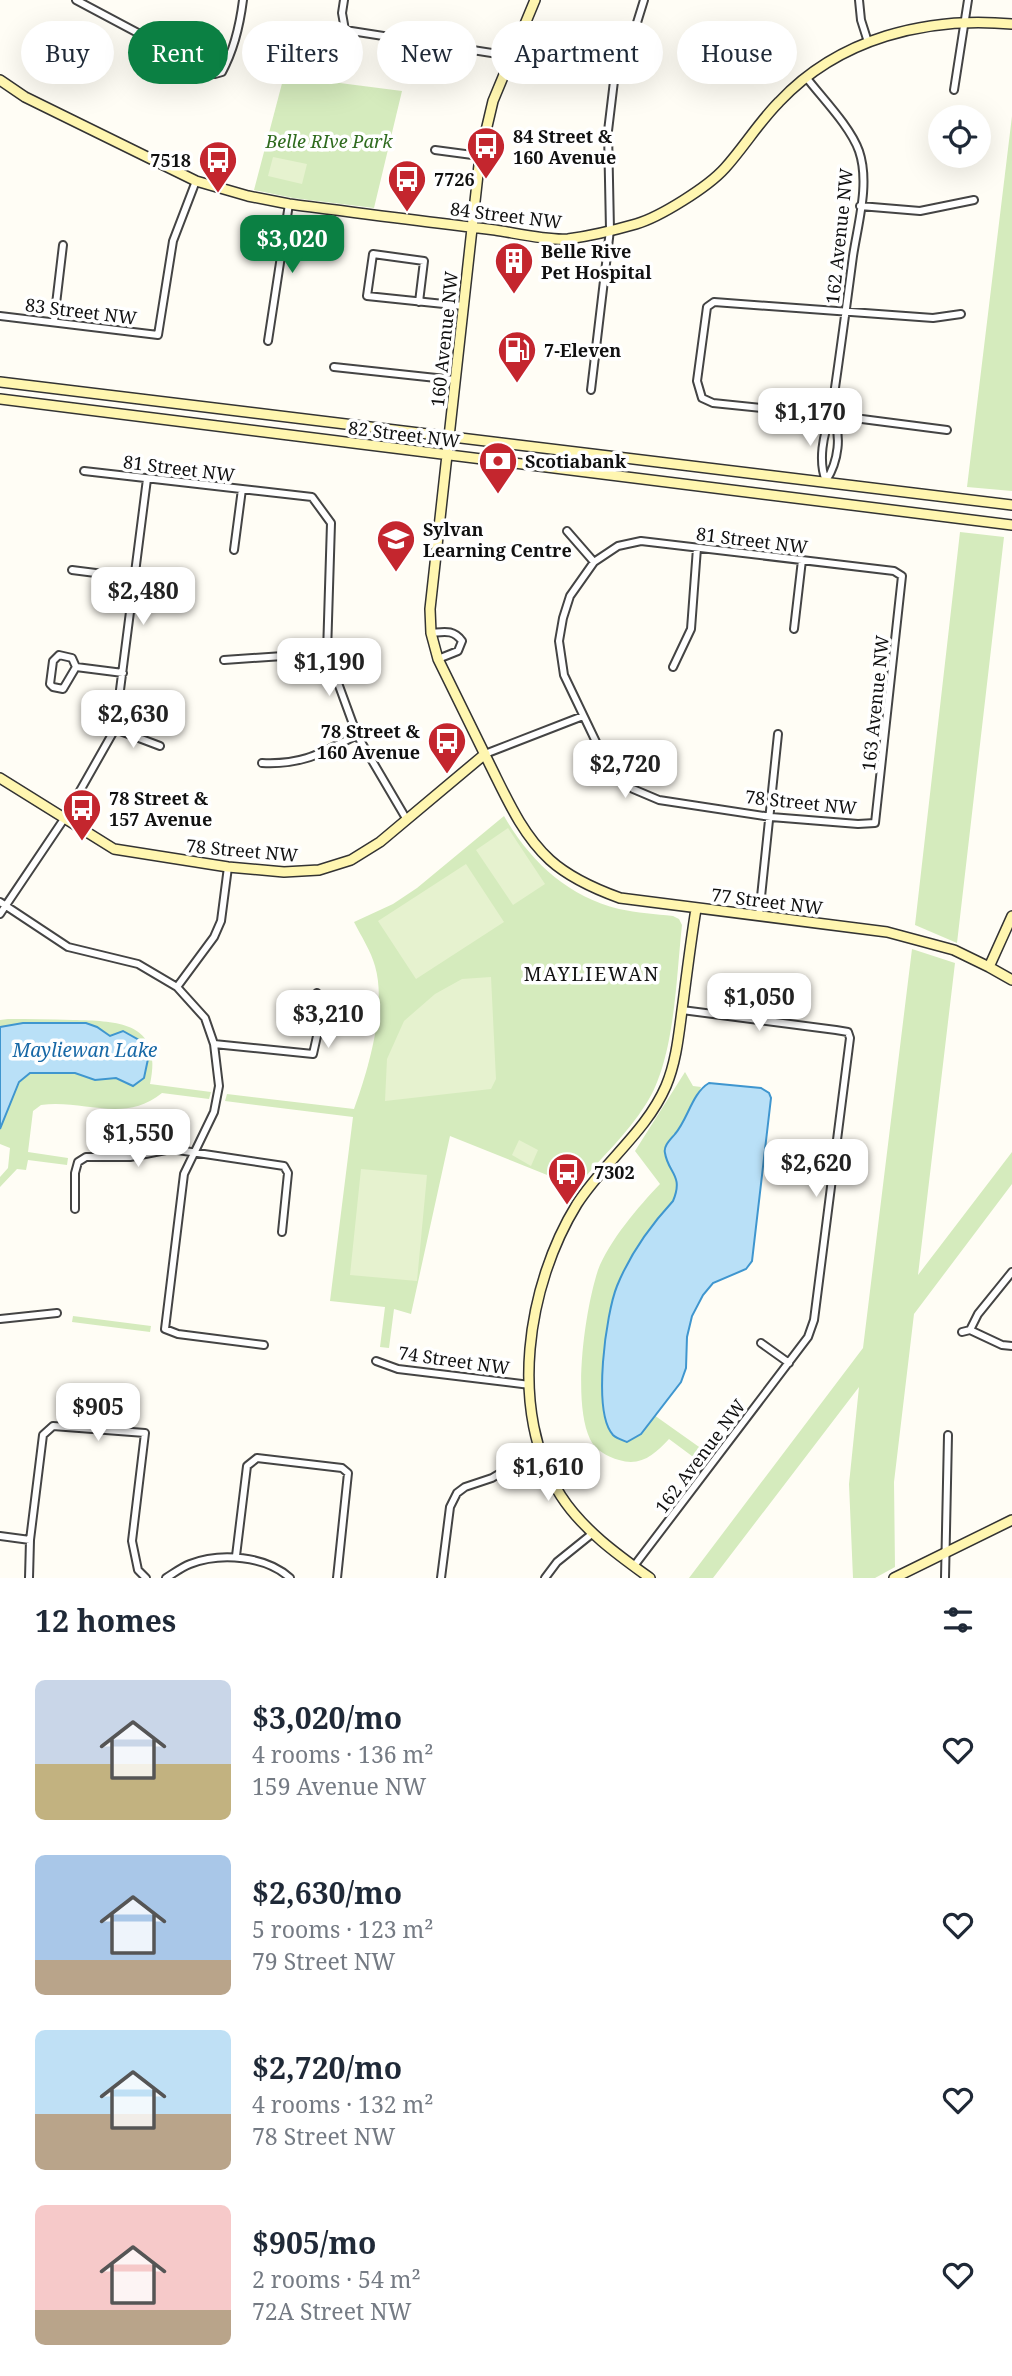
<!DOCTYPE html>
<html lang="en">
<head>
<meta charset="utf-8">
<style>
	:root { --surface:#fff; --page:#f2f2f3; --text:#1f2937; --muted:#747a83; --accent:#0b8043 }
	body { margin:0; font-family:"Noto Serif",serif; background:var(--page); color:var(--text); height:100vh; display:flex; flex-direction:column; font-size:26px; white-space:nowrap }
	* { box-sizing:border-box; margin:0 }
	p { font-size:23px; color:var(--muted) }
	.icon { flex:none; width:38px; height:38px; fill:none; stroke:currentColor; stroke-width:2; stroke-linecap:round; stroke-linejoin:round }
	.map { position:relative; height:1578px; overflow:hidden }
	.sheet { display:flex; flex-direction:column; background:var(--surface); flex:1 }
	.sheet>* { flex:none }
	.top-card { position:absolute; left:21px; top:21px; width:971px; height:63px; display:flex; gap:14px }
	.buttons { position:absolute; left:928px; top:105px; display:grid; gap:14px }
	.buttons a { display:grid; place-items:center; width:63px; height:63px; border-radius:50%; background:var(--surface); box-shadow:0 7px 28px #0002; font-size:35px }
	.price { position:absolute; translate:-50% -60px; padding:0 16px; border-radius:14px; background:#fff; color:#222; font-size:23px; line-height:46px; filter:drop-shadow(0 2px 4px #0008) }
	.price::after { content:''; position:absolute; left:50%; top:42px; width:21px; height:16px; margin-left:-10px; background:inherit; clip-path:polygon(0 0,100% 0,50% 100%) }
	.price.current { background:var(--accent); color:#fff }
	ul { padding:0; list-style:none }
	li { display:flex; align-items:center; gap:21px; height:175px; padding:0 35px }
	li span { display:grid; place-items:center; flex:none; width:196px; height:140px; border-radius:10px; color:#555 }
	li>.icon { margin-inline-start:auto }
	span .icon { width:84px; height:84px; fill:#fffc; stroke-width:1 }
	li b { font-size:30px }
	h2 { display:flex; justify-content:space-between; align-items:center; height:84px; padding:0 35px; font-size:30px }
	.pill { padding:0 24px; border-radius:32px; background:var(--surface); box-shadow:0 7px 28px #0002; font-size:24px; line-height:63px }
	.pill.current { background:var(--accent); color:#fff }
	.map>svg:first-child { display:block }
	.park { fill:#d5ebbd }
	.pitch { fill:#e6f2cf }
	.water { fill:#b9e0f7; stroke:#3f96cf; stroke-width:2 }
	.lines { fill:none; stroke-linecap:round; stroke-linejoin:round }
	.street-casing { stroke:#444; stroke-width:10 }
	.secondary-casing { stroke:#333; stroke-width:12 }
	.street { stroke:#fff; stroke-width:6 }
	.secondary { stroke:#fff6b0; stroke-width:9 }
	.labels { text-anchor:middle; dominant-baseline:central; stroke-width:7; stroke-linejoin:round; paint-order:stroke }
	.poi-label { font-size:18px; font-weight:bold; fill:#111; stroke:#fff; text-anchor:start }
	.park-label { font-size:18px; font-style:italic; fill:#2f6b1f; stroke:#fff }
	.street-label { font-size:18px; fill:#111; stroke:#fff }
	.neighbourhood-label { font-size:19px; letter-spacing:2px; fill:#111; stroke:#fff }
	.water-label { font-size:19px; font-style:italic; fill:#1768a6; stroke:#fff }
</style>
</head>
<body>
<div class="map">
<svg width="1012" height="1578" viewBox="0 0 1012 1578">
	<rect width="100%" height="100%" fill="#fffdf5"/>
	<path class="park" d="M 285,72 L 332,82 L 402,91 L 374,208 L 293,198 L 254,190 Z
		M 1012,116 L 1012,491 L 967,487 Z
		M 960,532 L 1004,537 L 957,943 L 915,925 Z
		M 504,816 C 530,861 567,896 619,909 C 637,913 656,914 673,916 L 679,919 L 682,925 C 676,978 675,1060 646,1104 C 627,1135 599,1159 577,1187 L 450,1136 L 411,1314 L 394,1309 L 389,1348 L 380,1347 L 385,1307 L 330,1301 L 353,1117 L 225,1101 L 227,1094 L 354,1109 C 368,1071 387,1006 375,966 C 371,951 361,936 354,922 L 393,904 L 417,888 Z
		M 912,949 L 955,963 L 918,1275 L 1012,1152 L 1012,1184 L 914,1314 L 894,1482 L 895,1567 L 875,1578 L 853,1578 L 849,1484 L 859,1387 L 713,1578 L 689,1578 L 863,1348 Z
		M 8,1019 C 29,1019 51,1019 73,1020 C 121,1021 163,1023 150,1084 L 211,1092 L 209,1099 L 162,1093 C 124,1124 83,1099 41,1105 L 33,1111 L 28,1152 L 68,1158 L 67,1165 L 28,1160 L 26,1170 L 17,1169 L 0,1187 L 0,1177 L 8,1168 L 10,1148 L 0,1144 L 0,1020 Z
		M 685,1072 L 693,1086 L 701,1087 L 681,1146 L 685,1188 L 620,1413 L 654,1415 L 709,1454 L 700,1462 L 669,1439 C 655,1454 641,1467 619,1460 C 608,1457 595,1450 590,1439 C 572,1400 585,1310 598,1270 C 609,1241 639,1206 660,1184 L 635,1151 Z
		M 73,1316 L 151,1326 L 150,1332 L 72,1322 Z"/>
	<path class="pitch" d="M 273,157 L 307,164 L 302,184 L 268,176 Z
		M 508,828 L 545,884 L 513,905 L 476,850 Z
		M 466,864 L 504,922 L 416,979 L 378,921 Z
		M 491,977 L 496,1079 L 491,1089 L 385,1101 L 387,1059 L 404,1021 L 435,994 L 462,979 Z
		M 519,1140 L 538,1150 L 531,1166 L 512,1155 Z
		M 361,1169 L 427,1175 L 417,1281 L 350,1275 Z"/>
	<path class="water" d="M 23,1023 L 86,1023 L 97,1027 L 110,1036 L 123,1031 L 139,1040 L 148,1059 L 144,1078 L 133,1086 L 116,1078 L 95,1080 L 75,1073 L 30,1073 L 19,1082 L 0,1129 L 0,1027 Z
		M 709,1083 L 761,1088 L 769,1093 L 771,1098 L 752,1261 L 746,1269 L 713,1283 L 703,1295 L 692,1316 L 687,1337 L 686,1368 L 681,1382 L 641,1434 L 627,1442 C 622,1440 616,1438 613,1435 C 592,1412 606,1313 617,1286 C 630,1254 650,1226 673,1201 C 684,1175 668,1173 665,1153 C 663,1146 671,1139 675,1134 C 688,1119 692,1093 709,1083 Z"/>
	<g class="lines">
		<g class="street-casing">
			<path id="street" d="M 76,0 L 215,74 L 222,72 C 234,50 240,24 243,0
				M 344,0 L 342,13 L 345,30 L 511,56
				M 859,0 L 861,20 L 868,42
				M 806,77 C 822,98 850,126 859,151 C 870,183 858,223 853,256 C 846,309 839,362 831,415 C 823,435 818,461 826,481
				M 954,90 L 968,0
				M 435,150 L 480,156
				M 860,206 L 920,211 L 974,200
				M 419,302 L 424,261 L 373,254 L 367,296 L 463,306
				M 0,316 L 158,335 L 173,241 L 196,181
				M 54,321 L 63,245
				M 268,341 L 289,204
				M 334,367 L 455,380
				M 591,390 L 610,230 L 608,131 L 614,81 L 631,42 L 644,0
				M 947,430 L 831,415 L 713,403 L 702,398 L 697,381 L 707,307 L 714,302 L 933,318 L 961,314
				M 84,471 L 312,497 L 331,523 L 327,653 L 357,735 L 407,820
				M 826,481 C 838,462 843,434 831,415
				M 567,531 L 594,562
				M 641,541 L 894,571 L 902,576 L 875,823 L 858,824 L 771,817 L 659,800 L 633,789 L 609,769 L 564,675 L 559,641 L 563,618 L 570,596 L 594,562 L 618,546 Z
				M 234,550 L 242,489
				M 72,570 L 135,578
				M 794,629 L 802,560
				M 431,633 C 444,632 453,629 462,641 L 458,651 L 438,659
				M 59,655 L 72,658 L 76,667 L 63,689 L 53,687 L 50,684 L 53,661 Z
				M 224,660 L 327,653
				M 76,667 L 123,673
				M 673,667 L 691,629 L 697,548
				M 115,729 L 160,746
				M 485,754 L 583,716
				M 262,763 C 303,765 321,753 357,735
				M 0,902 L 68,947 L 138,964 L 177,987 L 205,1018 L 214,1044 L 219,1086 L 214,1112 L 184,1174 L 165,1329 L 178,1334 L 264,1345
				M 0,914 L 64,819 L 115,729 L 147,479
				M 759,916 L 778,734
				M 177,987 L 214,937 L 221,921 L 228,867
				M 214,1044 L 313,1054 L 321,1018 L 317,993
				M 75,1209 L 75,1173 L 78,1162 L 86,1157 L 130,1157 L 171,1149 L 284,1166 L 288,1173 L 282,1232
				M 0,1319 L 57,1313
				M 970,1330 L 978,1314 L 1012,1272
				M 962,1332 L 970,1330 L 1002,1345 L 1012,1346
				M 761,1343 L 789,1363
				M 376,1361 L 398,1369 L 530,1385
				M 0,1536 L 30,1540
				M 236,1556 L 247,1466 L 257,1458 L 342,1468 L 348,1473 L 337,1578
				M 634,1566 L 808,1337 L 814,1320 L 850,1038 L 848,1032 L 836,1030 L 682,1010
				M 29,1578 L 30,1540 L 43,1435 L 53,1426 L 145,1433 L 132,1541 L 138,1570 L 146,1578
				M 166,1578 C 174,1573 182,1567 190,1564 C 221,1552 266,1556 290,1578
				M 441,1578 L 450,1507 L 457,1493 L 465,1487 L 492,1478 L 539,1450
				M 545,1578 L 557,1562 L 593,1533
				M 945,1578 L 948,1435"/>
		</g>
		<g class="secondary-casing">
			<path id="secondary" d="M 535,0 L 493,101 L 480,156 L 430,609 L 431,633 L 438,659 C 456,695 473,730 490,765 C 507,799 522,834 550,860 C 570,878 595,889 620,898 L 887,932 L 954,950 L 989,967 L 1012,980
				M 0,80 L 25,97 L 196,181 L 248,196 L 289,204 C 358,213 426,222 495,230 C 515,233 550,241 568,239 C 590,236 615,230 636,224 C 660,217 708,187 725,168 C 744,147 759,122 779,102 C 839,38 927,16 1012,24
				M 0,382 L 1012,505
				M 0,399 L 1012,525
				M 0,778 L 114,849 L 228,867 L 284,872 L 319,870 L 351,860 L 380,842 L 485,754
				M 989,967 L 1012,916
				M 650,1578 C 618,1555 583,1530 561,1496 C 507,1412 527,1285 577,1204 C 604,1162 646,1132 666,1086 C 677,1060 679,1031 683,1003 C 687,972 691,940 696,909
				M 894,1578 L 1012,1520"/>
		</g>
		<use href="#street" class="street"/>
		<use href="#secondary" class="secondary"/>
	</g>
	<defs>
		<g id="bus-pin" transform="scale(2.0125)"><path d="M0 17L-7.5 6A9.5 9.5 0 1 1 7.5 6Z" fill="#c4262e" stroke="#fff"/><path d="M-5-6H5V4H4V6H2V4H-2V6H-4V4H-5ZM-3.5-4V0h7V-4ZM-3.5 1.2v1.5H-2V1.2ZM2 1.2v1.5H3.5V1.2Z" fill="#fff"/></g>
		<g id="building-pin" transform="scale(2.0125)"><path d="M0 17L-7.5 6A9.5 9.5 0 1 1 7.5 6Z" fill="#c4262e" stroke="#fff"/><path d="M-4-6H4V6H1V3H-1V6H-4ZM-2.5-4.3h1.7v1.8h-1.7ZM.8-4.3h1.7v1.8H.8ZM-2.5-1h1.7V.8h-1.7ZM.8-1h1.7V.8H.8Z" fill="#fff"/></g>
		<g id="fuel-pin" transform="scale(2.0125)"><path d="M0 17L-7.5 6A9.5 9.5 0 1 1 7.5 6Z" fill="#c4262e" stroke="#fff"/><path d="M-5.5-6h7V0h2V4h1.3V-2.5L3-4.5l.8-.8L6-3V5H2.5V1h-1V6h-7ZM-4.2-4.7v3.2H.2V-4.7Z" fill="#fff"/></g>
		<g id="bank-pin" transform="scale(2.0125)"><path d="M0 17L-7.5 6A9.5 9.5 0 1 1 7.5 6Z" fill="#c4262e" stroke="#fff"/><path d="M-6-4H6V4H-6ZM0-2.3a2.3 2.3 0 1 0 0 4.6a2.3 2.3 0 1 0 0-4.6Z" fill="#fff"/></g>
		<g id="school-pin" transform="scale(2.0125)"><path d="M0 17L-7.5 6A9.5 9.5 0 1 1 7.5 6Z" fill="#c4262e" stroke="#fff"/><path d="M0-5L7-2L0 1L-7-2ZM-4 1L0 2.5L4 1V4Q0 6-4 4Z" fill="#fff"/></g>
	</defs>
	<g fill-rule="evenodd">
		<use href="#bus-pin" x="486" y="146"/>
		<use href="#bus-pin" x="218" y="160"/>
		<use href="#bus-pin" x="407" y="179"/>
		<use href="#building-pin" x="514" y="261"/>
		<use href="#fuel-pin" x="517" y="350"/>
		<use href="#bank-pin" x="498" y="461"/>
		<use href="#school-pin" x="396" y="539"/>
		<use href="#bus-pin" x="447" y="741"/>
		<use href="#bus-pin" x="82" y="808"/>
		<use href="#bus-pin" x="567" y="1172"/>
	</g>
	<g class="labels">
		<g class="poi-label">
			<text x="513" y="136">84 Street &amp;<tspan x="513" dy="21">160 Avenue</tspan></text>
			<text x="191" y="160" text-anchor="end">7518</text>
			<text x="434" y="179">7726</text>
			<text x="541" y="251">Belle Rive<tspan x="541" dy="21">Pet Hospital</tspan></text>
			<text x="544" y="350">7-Eleven</text>
			<text x="525" y="461">Scotiabank</text>
			<text x="423" y="529">Sylvan<tspan x="423" dy="21">Learning Centre</tspan></text>
			<text x="420" y="731" text-anchor="end">78 Street &amp;<tspan x="420" dy="21">160 Avenue</tspan></text>
			<text x="109" y="798">78 Street &amp;<tspan x="109" dy="21">157 Avenue</tspan></text>
			<text x="594" y="1172">7302</text>
		</g>
		<g class="park-label">
			<text x="329" y="141">Belle RIve Park</text>
		</g>
		<g class="street-label">
			<text transform="translate(506 215) rotate(7)">84 Street NW</text>
			<text transform="translate(839 236) rotate(-84)">162 Avenue NW</text>
			<text transform="translate(81 311) rotate(7)">83 Street NW</text>
			<text transform="translate(444 339) rotate(-84)">160 Avenue NW</text>
			<text transform="translate(404 434) rotate(7)">82 Street NW</text>
			<text transform="translate(179 468) rotate(7)">81 Street NW</text>
			<text transform="translate(752 540) rotate(7)">81 Street NW</text>
			<text transform="translate(875 703) rotate(-84)">163 Avenue NW</text>
			<text transform="translate(801 802) rotate(6)">78 Street NW</text>
			<text transform="translate(242 850) rotate(5)">78 Street NW</text>
			<text transform="translate(767 901) rotate(7)">77 Street NW</text>
			<text transform="translate(454 1360) rotate(8)">74 Street NW</text>
			<text transform="translate(700 1456) rotate(-53)">162 Avenue NW</text>
		</g>
		<g class="neighbourhood-label">
			<text x="592" y="974">MAYLIEWAN</text>
		</g>
		<g class="water-label">
			<text x="85" y="1050">Mayliewan Lake</text>
		</g>
	</g>
</svg>
<div class="buttons">
<a><svg class="icon" aria-label="locate" viewBox="0 0 24 24"><circle cx="12" cy="12" r="6"/><path d="M12 2v4M12 18v4M2 12h4M18 12h4"/></svg></a>
</div>
<b class="price current" style="left:292px;top:275px">$3,020</b>
<b class="price" style="left:810px;top:448px">$1,170</b>
<b class="price" style="left:143px;top:627px">$2,480</b>
<b class="price" style="left:329px;top:698px">$1,190</b>
<b class="price" style="left:133px;top:750px">$2,630</b>
<b class="price" style="left:625px;top:800px">$2,720</b>
<b class="price" style="left:759px;top:1033px">$1,050</b>
<b class="price" style="left:328px;top:1050px">$3,210</b>
<b class="price" style="left:138px;top:1169px">$1,550</b>
<b class="price" style="left:816px;top:1199px">$2,620</b>
<b class="price" style="left:98px;top:1443px">$905</b>
<b class="price" style="left:548px;top:1503px">$1,610</b>
<div class="top-card">
<a class="pill">Buy</a>
<a class="pill current">Rent</a>
<a class="pill">Filters</a>
<a class="pill">New</a>
<a class="pill">Apartment</a>
<a class="pill">House</a>
</div>
</div>
<section class="sheet">
<h2>12 homes<svg class="icon" aria-label="filters" viewBox="0 0 24 24"><path d="M4 7h16M4 17h16"/><circle cx="9" cy="7" r="2"/><circle cx="15" cy="17" r="2"/></svg></h2>
<ul>
<li><span style="background:linear-gradient(#c9d6e8 60%,#c2b280 0)"><svg class="icon" aria-label="home" viewBox="0 0 24 24"><path d="M3 11l9-7 9 7M6 9v11h12V9"/></svg></span><div><b>$3,020/mo</b><p>4 rooms · 136 m²</p><p>159 Avenue NW</p></div><svg class="icon" aria-label="heart" viewBox="0 0 24 24"><path d="M12 20l-8-8c-3-5 5-10 8-4 3-6 11-1 8 4z"/></svg></li>
<li><span style="background:linear-gradient(#a9c7e8 75%,#b9a48a 0)"><svg class="icon" aria-label="home" viewBox="0 0 24 24"><path d="M3 11l9-7 9 7M6 9v11h12V9"/></svg></span><div><b>$2,630/mo</b><p>5 rooms · 123 m²</p><p>79 Street NW</p></div><svg class="icon" aria-label="heart" viewBox="0 0 24 24"><path d="M12 20l-8-8c-3-5 5-10 8-4 3-6 11-1 8 4z"/></svg></li>
<li><span style="background:linear-gradient(#bfe0f5 60%,#b9a48a 0)"><svg class="icon" aria-label="home" viewBox="0 0 24 24"><path d="M3 11l9-7 9 7M6 9v11h12V9"/></svg></span><div><b>$2,720/mo</b><p>4 rooms · 132 m²</p><p>78 Street NW</p></div><svg class="icon" aria-label="heart" viewBox="0 0 24 24"><path d="M12 20l-8-8c-3-5 5-10 8-4 3-6 11-1 8 4z"/></svg></li>
<li><span style="background:linear-gradient(#f6c9c9 75%,#b9a48a 0)"><svg class="icon" aria-label="home" viewBox="0 0 24 24"><path d="M3 11l9-7 9 7M6 9v11h12V9"/></svg></span><div><b>$905/mo</b><p>2 rooms · 54 m²</p><p>72A Street NW</p></div><svg class="icon" aria-label="heart" viewBox="0 0 24 24"><path d="M12 20l-8-8c-3-5 5-10 8-4 3-6 11-1 8 4z"/></svg></li>
</ul>
</section>
</body>
</html>
